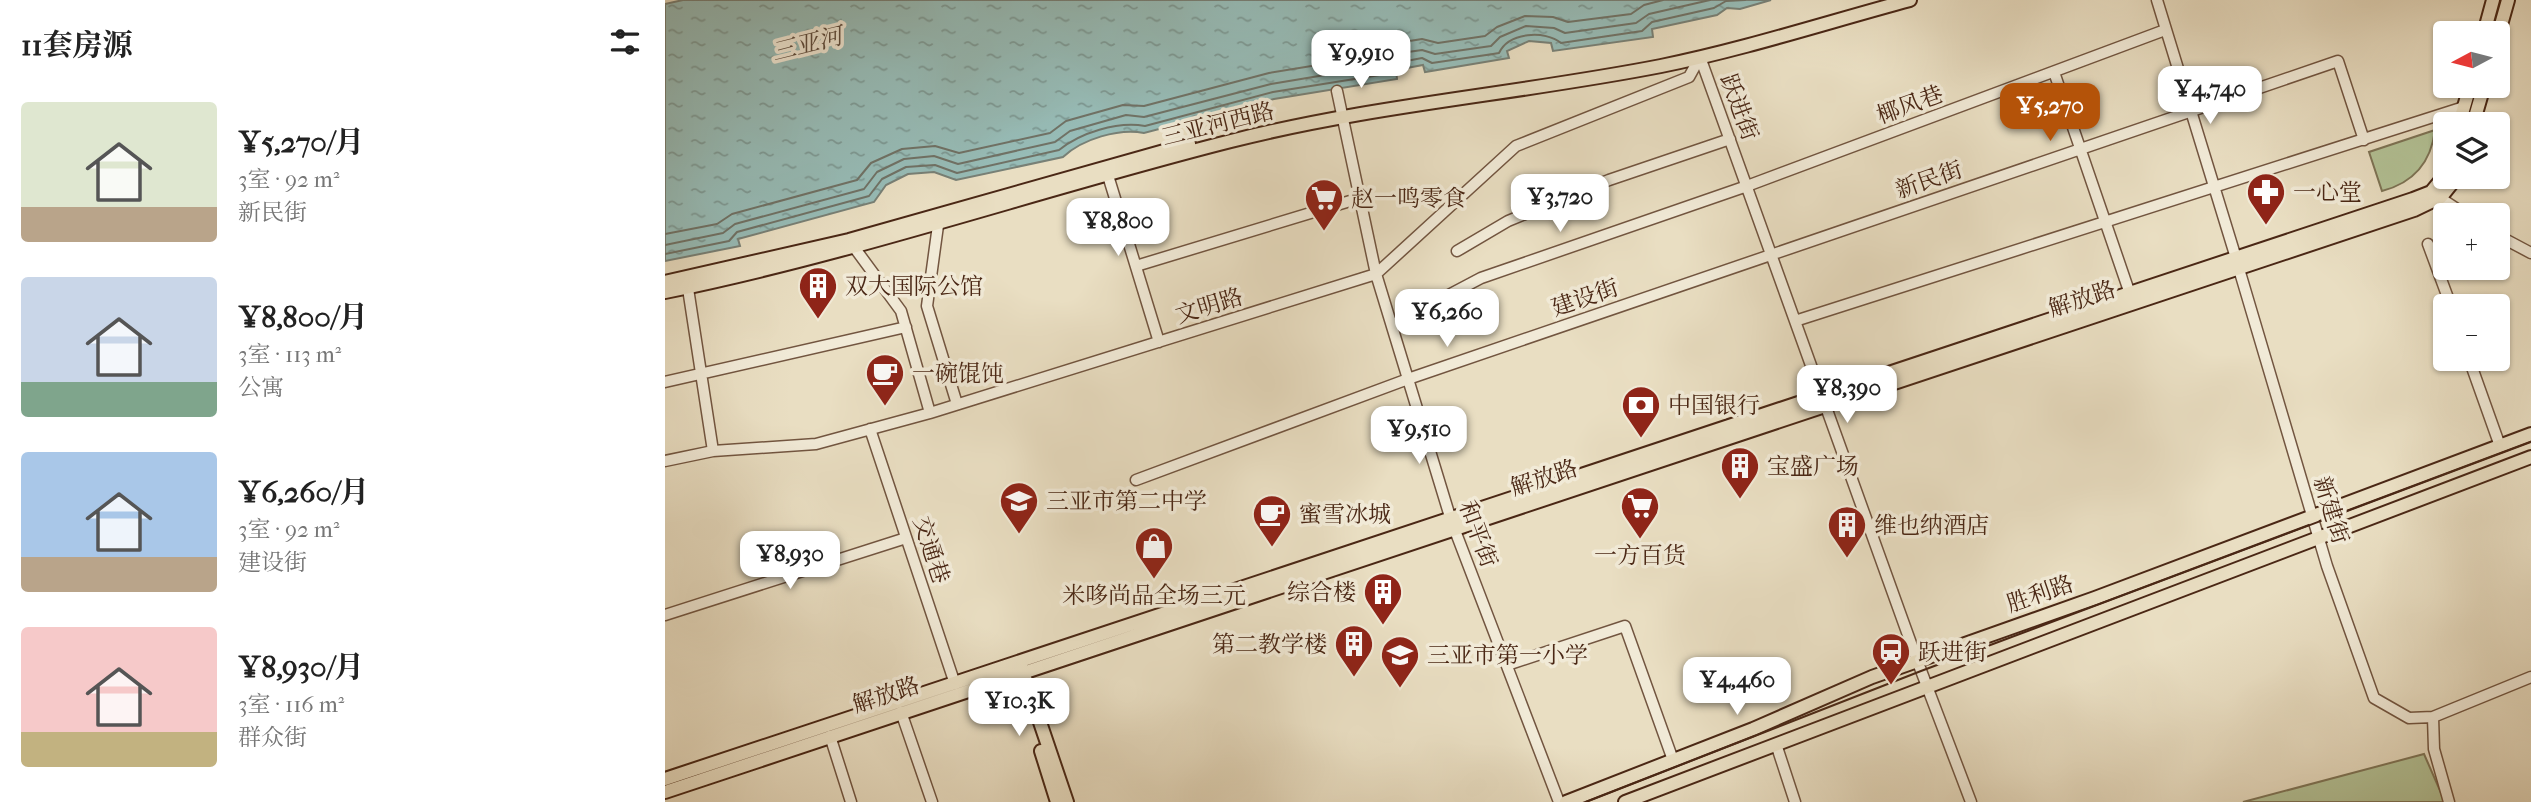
<!DOCTYPE html>
<html lang="zh">
<head>
<meta charset="utf-8">
<style>
	:root { --surface:#fff; --page:#f2f2f2; --text:#222; --muted:#767676; --accent:#b45309 }
	body { margin:0; font-family:"IM FELL French Canon","Noto Serif SC",serif; background:var(--page); color:var(--text); height:100vh; display:flex; flex-direction:column; font-size:26px; white-space:nowrap }
	* { box-sizing:border-box; margin:0 }
	p { font-size:23px; color:var(--muted) }
	.icon { flex:none; width:38px; height:38px; fill:none; stroke:currentColor; stroke-width:2; stroke-linecap:round; stroke-linejoin:round }
	.map { position:relative; flex:1; overflow:hidden }
	.sheet { display:flex; flex-direction:column; background:var(--surface); width:665px }
	.sheet>* { flex:none }
	.needle { width:46px; rotate:263deg }
	.buttons { position:absolute; left:1768px; top:21px; display:grid; gap:14px }
	.buttons a { display:grid; place-items:center; width:77px; height:77px; border-radius:7px; background:var(--surface); box-shadow:0 2px 5px #0004; font-size:35px }
	.price { position:absolute; translate:-50% -60px; padding:0 16px; border-radius:14px; background:#fff; color:#222; font-size:23px; line-height:46px; filter:drop-shadow(0 2px 4px #0008) }
	.price::after { content:''; position:absolute; left:50%; top:42px; width:21px; height:16px; margin-left:-10px; background:inherit; clip-path:polygon(0 0,100% 0,50% 100%) }
	.price.active { background:var(--accent); color:#fff }
	ul { padding:0; list-style:none }
	li { display:flex; align-items:center; gap:21px; height:175px; padding:0 21px }
	li span { display:grid; place-items:center; flex:none; width:196px; height:140px; border-radius:7px; color:#555 }
	li>.icon { margin-inline-start:auto }
	span .icon { width:84px; height:84px; fill:#fffc; stroke-width:1 }
	li b { font-size:30px }
	h2 { display:flex; justify-content:space-between; align-items:center; height:84px; padding:0 21px; font-size:30px }
	main { display:flex; flex:1; min-height:0 }
	.map>svg:first-child { display:block }
	.park { fill:#b3c296; stroke:#7e7456; stroke-width:2 }
	.water { fill:url(#water-ripples); stroke:#788076; stroke-width:2 }
	.lines { fill:none; stroke-linecap:round; stroke-linejoin:round }
	.shore { stroke:#707266; stroke-width:2 }
	.minor-casing { stroke:#725540; stroke-width:13 }
	.major-casing { stroke:#4a2715; stroke-width:16 }
	.minor { stroke:#f1ead7; stroke-width:10 }
	.major { stroke:#e9dec2; stroke-width:12 }
	.tram { stroke:#4a2715; stroke-width:2 }
	.labels { text-anchor:middle; dominant-baseline:central; stroke-width:7; stroke-linejoin:round; paint-order:stroke }
	.street-label { font-size:23px; fill:#4a2715; stroke:#f1ead7 }
	.poi-label { font-size:23px; fill:#4a2715; stroke:#f1ead7; text-anchor:start }
	.water-label { font-size:24px; font-style:italic; fill:#5d4c3e; stroke:#f1ead7 }
</style>
</head>
<body>
<main>
<section class="sheet">
<h2>11套房源<svg class="icon" aria-label="filters" viewBox="0 0 24 24"><path d="M4 7h16M4 17h16"/><circle cx="9" cy="7" r="2"/><circle cx="15" cy="17" r="2"/></svg></h2>
<ul>
<li><span style="background:linear-gradient(#dfe7d0 75%,#b9a48a 0)"><svg class="icon" aria-label="home" viewBox="0 0 24 24"><path d="M3 11l9-7 9 7M6 9v11h12V9"/></svg></span><div><b>¥5,270/月</b><p>3室 · 92 m²</p><p>新民街</p></div></li>
<li><span style="background:linear-gradient(#c9d6e8 75%,#7fa58c 0)"><svg class="icon" aria-label="home" viewBox="0 0 24 24"><path d="M3 11l9-7 9 7M6 9v11h12V9"/></svg></span><div><b>¥8,800/月</b><p>3室 · 113 m²</p><p>公寓</p></div></li>
<li><span style="background:linear-gradient(#a9c7e8 75%,#b9a48a 0)"><svg class="icon" aria-label="home" viewBox="0 0 24 24"><path d="M3 11l9-7 9 7M6 9v11h12V9"/></svg></span><div><b>¥6,260/月</b><p>3室 · 92 m²</p><p>建设街</p></div></li>
<li><span style="background:linear-gradient(#f6c9c9 75%,#c2b280 0)"><svg class="icon" aria-label="home" viewBox="0 0 24 24"><path d="M3 11l9-7 9 7M6 9v11h12V9"/></svg></span><div><b>¥8,930/月</b><p>3室 · 116 m²</p><p>群众街</p></div></li>
</ul>
</section>
<div class="map">
<svg width="1866" height="802" viewBox="0 0 1866 802">
	<defs>
		<pattern id="water-ripples" width="26" height="14" patternUnits="userSpaceOnUse" patternTransform="scale(1.75)"><rect width="26" height="14" fill="#97bcb7"/><path d="M2 4q2-2 4 0t4 0M15 11q2-2 4 0t4 0" fill="none" stroke="#7d9994"/></pattern>
	</defs>
	<rect width="100%" height="100%" fill="#e9dec2"/>
	<filter id="stains"><feTurbulence type="fractalNoise" baseFrequency=".00286" numOctaves="4"/><feColorMatrix values="0 0 0 0 .2 0 0 0 0 .09 0 0 0 0 .02 0 0 0 .5 -.17"/></filter>
	<radialGradient id="worn" r=".72"><stop offset=".6" stop-color="#630" stop-opacity="0"/><stop offset="1" stop-color="#630" stop-opacity=".3"/></radialGradient>
	<path class="park" d="M 1770,130 C 1766,163 1748,183 1717,191 L 1704,152 Z
		M 1759,754 L 1780,802 L 1578,802 Z"/>
	<path class="water" d="M 18,0 L 1106,0 L 1075,9 L 1062,8 L 1052,15 L 987,29 L 988,37 L 888,51 L 886,43 L 864,41 L 842,51 L 844,58 L 760,72 L 758,65 L 731,70 L 732,79 L 609,99 L 479,133 C 454,128 417,139 398,157 L 291,180 L 269,172 L 243,174 L 221,185 L 209,202 L 73,239 L 75,246 L 0,261 L 0,4 Z"/>
	<g class="lines">
		<path class="shore" d="M 0,234 L 52,224 L 67,214 L 192,180 L 206,163 L 237,149 L 270,146 L 294,153 L 385,133 L 401,121 L 458,105 L 479,106 L 604,73 L 708,56 L 726,44 L 757,39 L 773,43 L 820,36 L 832,27 L 860,16 L 888,17 L 903,22 L 966,14 L 979,5 L 998,0
			M 0,245 L 58,233 L 70,224 L 199,189 L 212,172 L 239,159 L 269,156 L 293,164 L 390,142 L 405,131 L 461,115 L 479,117 L 606,84 L 714,66 L 729,54 L 757,50 L 770,54 L 826,46 L 835,37 L 861,26 L 889,28 L 900,33 L 971,23 L 984,14 L 1045,0
			M 0,254 L 64,241 L 72,232 L 204,196 L 217,179 L 241,167 L 270,165 L 292,173 L 394,150 C 415,133 452,121 480,126 L 608,92 L 721,74 L 731,63 L 757,58 L 767,63 L 828,54 L 834,53 C 844,32 880,30 896,43 L 977,31 L 987,22 L 1049,8 L 1061,1 L 1080,0"/>
		<g class="minor-casing">
			<path id="minor" d="M 1492,0 L 1571,258
				M 1035,57 L 1252,660 L 1306,802
				M 1389,72 L 1465,294
				M 672,91 L 711,274 L 786,520 L 894,802
				M 441,169 L 494,342
				M 1769,194 L 1801,215
				M 1768,195 L 1785,215
				M 274,218 L 262,306 L 292,404
				M 1832,235 L 1866,253
				M 186,243 L 236,311 L 265,413
				M 1763,244 L 1786,306
				M 792,251 L 843,221 L 872,209 L 944,180 L 1065,139
				M 471,266 L 695,198
				M 1574,269 L 1662,566 L 1709,698 L 1744,718 L 1768,717 L 1866,677
				M 22,282 L 48,451
				M 1130,321 L 1799,107
				M 727,325 L 816,278 L 1082,186 L 1500,30
				M 1804,359 L 1835,446
				M 0,382 L 241,327
				M 205,429 L 290,684
				M 0,461 L 48,451 L 151,444 L 265,413 L 711,274 L 851,146 L 1024,77 L 1035,57
				M 471,480 L 743,379 L 1673,61 L 1699,140
				M 0,615 L 241,538
				M 842,665 L 960,626 L 1008,760
				M 236,712 L 267,802
				M 1768,717 L 1769,749 L 1784,802
				M 165,736 L 186,802
				M 1111,744 L 1130,802"/>
		</g>
		<g class="major-casing">
			<path id="major" d="M 1819,33 L 1828,0
				M 1832,39 L 1843,0
				M 1794,124 L 1805,86
				M 1808,124 L 1819,86
				M 0,282 L 184,240 L 524,144
				M 0,292 C 192,253 376,189 566,141 C 707,105 853,94 996,66 C 1080,49 1163,22 1245,0
				M 356,666 L 402,802
				M 376,751 L 392,802
				M 0,779 L 1748,199 L 1766,192 L 1780,175
				M 0,792 L 1749,210 L 1776,197 L 1792,177
				M 901,802 L 1088,729 L 1207,677 L 1430,598 L 1866,434
				M 960,802 L 1866,457"/>
		</g>
		<use href="#minor" class="minor"/>
		<use href="#major" class="major"/>
		<path class="tram" d="M 921,802 L 1256,671 L 1866,442"/>
	</g>
	<defs>
		<g id="pharmacy-pin" transform="scale(2.0125)"><path d="M0 17L-7.5 6A9.5 9.5 0 1 1 7.5 6Z" fill="#8f2418" stroke="#f1ead7"/><path d="M-2-6h4v4h4v4h-4v4h-4v-4h-4v-4h4Z" fill="#fff"/></g>
		<g id="supermarket-pin" transform="scale(2.0125)"><path d="M0 17L-7.5 6A9.5 9.5 0 1 1 7.5 6Z" fill="#8f2418" stroke="#f1ead7"/><path d="M-6-5.5h2.5l.6 2H6L4.5 2H-2.5L-4.4-4H-6ZM-1.5 3.2a1.3 1.3 0 1 0 .1 0ZM3 3.2a1.3 1.3 0 1 0 .1 0Z" fill="#fff"/></g>
		<g id="building-pin" transform="scale(2.0125)"><path d="M0 17L-7.5 6A9.5 9.5 0 1 1 7.5 6Z" fill="#8f2418" stroke="#f1ead7"/><path d="M-4-6H4V6H1V3H-1V6H-4ZM-2.5-4.3h1.7v1.8h-1.7ZM.8-4.3h1.7v1.8H.8ZM-2.5-1h1.7V.8h-1.7ZM.8-1h1.7V.8H.8Z" fill="#fff"/></g>
		<g id="cafe-pin" transform="scale(2.0125)"><path d="M0 17L-7.5 6A9.5 9.5 0 1 1 7.5 6Z" fill="#8f2418" stroke="#f1ead7"/><path d="M-5.5-4.5H6V0H3Q3 3.5 0 3.5H-2.5Q-5.5 3.5-5.5 0ZM3-3.2v2h1.7v-2ZM-6 4.5H4V6H-6Z" fill="#fff"/></g>
		<g id="bank-pin" transform="scale(2.0125)"><path d="M0 17L-7.5 6A9.5 9.5 0 1 1 7.5 6Z" fill="#8f2418" stroke="#f1ead7"/><path d="M-6-4H6V4H-6ZM0-2.3a2.3 2.3 0 1 0 0 4.6a2.3 2.3 0 1 0 0-4.6Z" fill="#fff"/></g>
		<g id="school-pin" transform="scale(2.0125)"><path d="M0 17L-7.5 6A9.5 9.5 0 1 1 7.5 6Z" fill="#8f2418" stroke="#f1ead7"/><path d="M0-5L7-2L0 1L-7-2ZM-4 1L0 2.5L4 1V4Q0 6-4 4Z" fill="#fff"/></g>
		<g id="shop-pin" transform="scale(2.0125)"><path d="M0 17L-7.5 6A9.5 9.5 0 1 1 7.5 6Z" fill="#8f2418" stroke="#f1ead7"/><path d="M-5-2.5h2.3a2.7 3.5 0 0 1 5.4 0H5L5.5 6h-11ZM-1.5-2.5h3a1.5 2.3 0 0 0-3 0Z" fill="#fff"/></g>
		<g id="station-pin" transform="scale(2.0125)"><path d="M0 17L-7.5 6A9.5 9.5 0 1 1 7.5 6Z" fill="#8f2418" stroke="#f1ead7"/><path d="M-3-6H3Q5-6 5-4V2Q5 4 3 4L4.5 6H3L1.5 4h-3L-3 6H-4.5L-3 4Q-5 4-5 2V-4Q-5-6-3-6ZM-3.5-4v3h7v-3ZM-3.5 1v1.5H-2V1ZM2 1v1.5H3.5V1Z" fill="#fff"/></g>
	</defs>
	<g fill-rule="evenodd">
		<use href="#pharmacy-pin" x="1601" y="192"/>
		<use href="#supermarket-pin" x="659" y="198"/>
		<use href="#building-pin" x="153" y="286"/>
		<use href="#cafe-pin" x="220" y="373"/>
		<use href="#bank-pin" x="976" y="405"/>
		<use href="#building-pin" x="1075" y="466"/>
		<use href="#school-pin" x="354" y="501"/>
		<use href="#supermarket-pin" x="975" y="506"/>
		<use href="#cafe-pin" x="607" y="514"/>
		<use href="#building-pin" x="1182" y="525"/>
		<use href="#shop-pin" x="489" y="546"/>
		<use href="#building-pin" x="718" y="592"/>
		<use href="#building-pin" x="689" y="644"/>
		<use href="#station-pin" x="1226" y="652"/>
		<use href="#school-pin" x="735" y="655"/>
	</g>
	<g class="labels">
		<g class="street-label">
			<text transform="translate(1245 105) rotate(-20)">椰风巷</text>
			<text transform="translate(1074 107) rotate(70)">跃进街</text>
			<text transform="translate(553 124) rotate(-14)">三亚河西路</text>
			<text transform="translate(1264 180) rotate(-19)">新民街</text>
			<text transform="translate(920 298) rotate(-19)">建设街</text>
			<text transform="translate(1417 299) rotate(-18)">解放路</text>
			<text transform="translate(544 306) rotate(-17)">文明路</text>
			<text transform="translate(879 478) rotate(-18)">解放路</text>
			<text transform="translate(1666 510) rotate(73)">新建街</text>
			<text transform="translate(813 534) rotate(70)">和平街</text>
			<text transform="translate(266 550) rotate(72)">交通巷</text>
			<text transform="translate(1375 594) rotate(-19)">胜利路</text>
			<text transform="translate(221 695) rotate(-18)">解放路</text>
		</g>
		<g class="poi-label">
			<text x="1628" y="192">一心堂</text>
			<text x="686" y="198">赵一鸣零食</text>
			<text x="180" y="286">双大国际公馆</text>
			<text x="247" y="373">一碗馄饨</text>
			<text x="1003" y="405">中国银行</text>
			<text x="1102" y="466">宝盛广场</text>
			<text x="381" y="501">三亚市第二中学</text>
			<text x="634" y="514">蜜雪冰城</text>
			<text x="1209" y="525">维也纳酒店</text>
			<text x="975" y="555" text-anchor="middle">一方百货</text>
			<text x="691" y="592" text-anchor="end">综合楼</text>
			<text x="489" y="595" text-anchor="middle">米哆尚品全场三元</text>
			<text x="662" y="644" text-anchor="end">第二教学楼</text>
			<text x="1253" y="652">跃进街</text>
			<text x="762" y="655">三亚市第一小学</text>
		</g>
		<g class="water-label">
			<text transform="translate(142 44) rotate(-14)">三亚河</text>
		</g>
	</g>
	<rect width="100%" height="100%" filter="url(#stains)"/>
	<rect width="100%" height="100%" fill="url(#worn)"/>
</svg>
<div class="buttons">
<a><svg class="needle" viewBox="-14 -14 28 28"><path d="M0-13l5 13h-10z" fill="#e53935"/><path d="M0 13l5-13h-10z" fill="#767676"/></svg></a>
<a><svg class="icon" aria-label="layers" viewBox="0 0 24 24"><path d="M12 4l9 5-9 5-9-5zM3 14l9 5 9-5"/></svg></a>
<a>+</a>
<a>−</a>
</div>
<b class="price" style="left:696px;top:90px">¥9,910</b>
<b class="price" style="left:1545px;top:126px">¥4,740</b>
<b class="price active" style="left:1385px;top:143px">¥5,270</b>
<b class="price" style="left:895px;top:234px">¥3,720</b>
<b class="price" style="left:453px;top:258px">¥8,800</b>
<b class="price" style="left:782px;top:349px">¥6,260</b>
<b class="price" style="left:1182px;top:425px">¥8,390</b>
<b class="price" style="left:754px;top:466px">¥9,510</b>
<b class="price" style="left:125px;top:591px">¥8,930</b>
<b class="price" style="left:1072px;top:717px">¥4,460</b>
<b class="price" style="left:354px;top:738px">¥10.3K</b>
</div>
</main>
</body>
</html>
